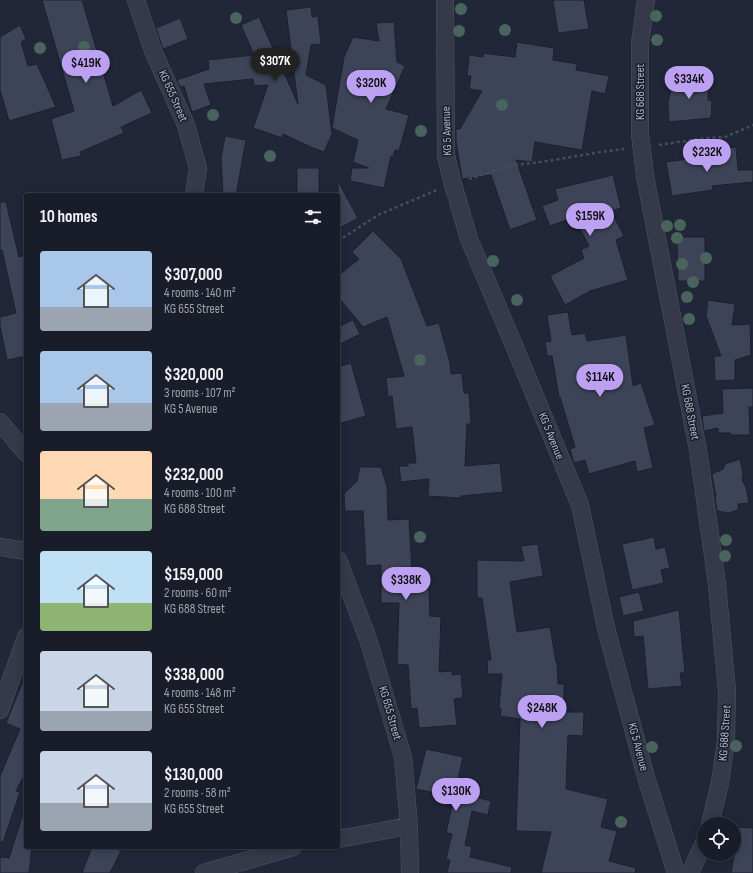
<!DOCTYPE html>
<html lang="en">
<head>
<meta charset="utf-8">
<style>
	:root { --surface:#191d2a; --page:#222632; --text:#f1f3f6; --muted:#9fa2a8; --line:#373b47; --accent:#bca0f2 }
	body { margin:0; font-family:"Sofia Sans Condensed",sans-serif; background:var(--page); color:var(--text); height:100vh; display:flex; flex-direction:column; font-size:15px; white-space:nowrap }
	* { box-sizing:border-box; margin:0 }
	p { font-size:13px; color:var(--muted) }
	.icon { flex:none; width:22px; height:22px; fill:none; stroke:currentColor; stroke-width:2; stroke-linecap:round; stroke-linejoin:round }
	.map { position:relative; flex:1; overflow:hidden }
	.sheet { position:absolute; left:24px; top:193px; width:316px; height:656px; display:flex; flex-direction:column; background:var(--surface); border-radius:4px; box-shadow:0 2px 10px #0003,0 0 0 1px var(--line) }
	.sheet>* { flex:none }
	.fabs { position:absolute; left:697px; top:817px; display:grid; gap:8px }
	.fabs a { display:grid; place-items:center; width:44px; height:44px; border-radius:50%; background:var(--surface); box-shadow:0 2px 10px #0003,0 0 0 1px var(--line); font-size:20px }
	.price { position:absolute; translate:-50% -34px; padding:0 9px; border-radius:14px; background:var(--accent); color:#111; font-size:13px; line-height:26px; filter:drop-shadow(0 1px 2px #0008) }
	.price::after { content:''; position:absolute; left:50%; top:24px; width:12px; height:9px; margin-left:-6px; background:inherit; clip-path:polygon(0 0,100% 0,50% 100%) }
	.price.selected { background:#222; color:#fff }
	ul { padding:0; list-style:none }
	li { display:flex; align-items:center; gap:12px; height:100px; padding:0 16px }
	li span { display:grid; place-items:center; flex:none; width:112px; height:80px; border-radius:4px; color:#555 }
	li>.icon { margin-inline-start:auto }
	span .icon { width:48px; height:48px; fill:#fffc; stroke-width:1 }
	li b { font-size:17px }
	h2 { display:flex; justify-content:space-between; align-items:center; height:48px; padding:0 16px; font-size:17px }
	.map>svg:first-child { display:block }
	.building { fill:#3d4458; stroke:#1c212f }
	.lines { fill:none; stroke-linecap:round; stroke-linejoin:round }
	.minor-casing { stroke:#505463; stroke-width:18 }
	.path { stroke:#415057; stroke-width:2.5; stroke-dasharray:3 3; stroke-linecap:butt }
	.minor { stroke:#353949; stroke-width:17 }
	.tree { fill:#48645c }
	.labels { text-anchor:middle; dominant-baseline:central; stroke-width:3; stroke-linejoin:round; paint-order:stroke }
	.street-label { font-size:12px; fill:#b0b4c5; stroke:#1a1f2d }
</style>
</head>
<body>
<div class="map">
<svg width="753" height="873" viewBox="0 0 753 873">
	<rect width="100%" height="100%" fill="#212738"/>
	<path class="building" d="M 42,0 L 82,0 L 113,106 L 141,90 L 152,113 L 121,127 L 124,133 L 80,152 L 81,156 L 62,160 L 51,119 L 74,111 Z
		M 553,0 L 584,0 L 589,29 L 558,33 Z
		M 311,7 L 312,17 L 318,16 L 321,44 L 311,45 L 306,75 L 326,85 L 332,134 L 324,152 L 313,148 L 283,134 L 282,138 L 253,128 L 268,85 L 254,86 L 253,79 L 204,84 L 211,105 L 192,112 L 184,86 L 180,87 L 177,80 L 209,69 L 208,60 L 254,55 L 241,25 L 259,17 L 298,104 L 286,10 Z
		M 180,18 L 188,39 L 163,49 L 156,28 Z
		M 394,22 L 397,62 L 405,66 L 386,109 L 409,115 L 399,151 L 395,150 L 393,157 L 391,156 L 384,188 L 350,181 L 352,168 L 369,168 L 353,162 L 358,140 L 332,128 L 344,57 L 353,37 L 379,41 L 376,23 Z
		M 20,25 L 26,39 L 21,42 L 28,66 L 37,64 L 56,107 L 9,121 L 0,90 L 0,37 Z
		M 517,42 L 554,48 L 553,60 L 577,64 L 576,70 L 609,76 L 605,94 L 592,91 L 582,150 L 535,142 L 532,162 L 516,160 L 537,220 L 510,230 L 491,175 L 462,179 L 456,141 L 456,129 L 460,129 L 482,91 L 469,89 L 471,76 L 467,76 L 469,55 L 483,57 L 483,53 L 515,57 Z
		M 709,78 L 708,100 L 712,101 L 711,118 L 669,122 L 668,103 L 673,79 Z
		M 225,136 L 246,140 L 236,195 L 223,195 L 221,158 Z
		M 736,147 L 738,170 L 753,170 L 753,182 L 712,186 L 713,190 L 672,196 L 666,162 L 719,155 L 718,148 Z
		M 297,168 L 319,168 L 319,195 L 297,195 Z
		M 613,175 L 621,208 L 611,211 L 624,236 L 616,240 L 628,280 L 590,291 L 565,305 L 550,276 L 584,258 L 581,250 L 589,246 L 574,217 L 550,226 L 542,206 L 558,200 L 555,189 Z
		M 338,181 L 358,218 L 338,229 Z
		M 0,202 L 6,202 L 19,257 L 26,255 L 26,356 L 7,360 L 0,326 L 0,317 L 16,313 L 2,250 L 0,250 Z
		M 373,231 L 401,259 L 427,326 L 439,323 L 450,363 L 451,374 L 462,373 L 464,393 L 469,393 L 471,424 L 467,424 L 465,466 L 500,463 L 503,492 L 461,496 L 461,498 L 428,496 L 429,479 L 401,482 L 399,466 L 408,466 L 408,463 L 416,463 L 412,427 L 396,429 L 392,396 L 388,397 L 386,378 L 404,376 L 387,317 L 363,327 L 338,297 L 338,276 L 359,259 L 352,252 Z
		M 677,237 L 705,237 L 705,281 L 678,281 Z
		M 708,300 L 735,304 L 732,325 L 750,324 L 751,355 L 735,360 L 735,380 L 715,381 L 714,356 L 721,356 L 706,316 Z
		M 568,312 L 572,335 L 585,333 L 587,341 L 626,335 L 633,386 L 641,383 L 655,425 L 644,428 L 653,468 L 637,472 L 635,461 L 589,474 L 585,460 L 574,463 L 570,449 L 575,447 L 560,397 L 559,397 L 552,356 L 547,356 L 545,342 L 551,341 L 547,315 Z
		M 353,320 L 360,334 L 338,345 L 338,327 Z
		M 351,363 L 366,416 L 338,424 L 338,367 Z
		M 753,388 L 753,407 L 749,407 L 750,435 L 730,435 L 730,433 L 718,433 L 718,428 L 704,431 L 702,416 L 723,413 L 722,389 Z
		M 740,459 L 743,474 L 742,480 L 746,487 L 749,503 L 738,504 L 739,509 L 729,513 L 717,511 L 715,497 L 716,497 L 712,474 L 723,469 L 725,464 Z
		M 360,467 L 381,467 L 387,487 L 388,520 L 409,519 L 412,571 L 428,570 L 430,616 L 441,617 L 439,672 L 452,671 L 452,675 L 461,674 L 463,698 L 454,699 L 457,725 L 419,728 L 417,708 L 411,709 L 408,665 L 397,664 L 399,603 L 381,603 L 381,565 L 366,566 L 363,511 L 345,511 L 344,494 L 357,481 Z
		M 654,537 L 656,549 L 665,547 L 670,568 L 661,570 L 664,583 L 632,590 L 622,544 Z
		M 538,544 L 543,576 L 510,582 L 517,632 L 550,627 L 556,662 L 557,662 L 558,684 L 564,684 L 564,712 L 584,712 L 583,736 L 568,735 L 566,789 L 608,799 L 601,827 L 617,831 L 609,861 L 636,868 L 635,873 L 541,873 L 551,832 L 516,831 L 520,719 L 500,716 L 501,709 L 499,708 L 502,674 L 488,674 L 487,660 L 491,660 L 482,598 L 477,598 L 477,560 L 524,561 L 521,546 Z
		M 639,592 L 644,611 L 623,616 L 619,597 Z
		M 679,610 L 685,673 L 680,673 L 682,686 L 648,689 L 643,636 L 634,637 L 633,621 Z
		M 26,674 L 26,772 L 16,791 L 20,792 L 3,842 L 0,842 L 0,776 L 20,729 L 6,723 Z
		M 426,749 L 463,757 L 455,792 L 491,801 L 488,815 L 472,811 L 465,845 L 472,847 L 470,857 L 512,867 L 511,873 L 447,873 L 450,860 L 446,859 L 452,834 L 446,833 L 454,797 L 416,789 Z
		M 23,814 L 26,814 L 26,847 L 32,847 L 29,873 L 0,873 L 0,857 L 9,858 Z
		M 739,827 L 753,828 L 753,873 L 731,873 Z
		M 92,847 L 112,847 L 121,851 L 110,873 L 82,873 Z"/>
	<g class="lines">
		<g class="minor-casing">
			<path id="minor" d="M 136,0 L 154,53 L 186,125 L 198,168 L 194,195
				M 445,0 L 446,156 L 453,184 L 469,239 L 516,350 L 580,505 L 606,628 L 646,777 L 676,873
				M 646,0 L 640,43 L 640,134 L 645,176 L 698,450 L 717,584 L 727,691 L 726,740 L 720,783 L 710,824
				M 0,422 L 26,453
				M 0,547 L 26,551
				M 338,560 L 368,639 L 403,757 L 409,826 L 410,873
				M 0,710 L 26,637
				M 338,839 L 409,826
				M 204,873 L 293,847
				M 690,873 L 704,843"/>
		</g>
		<path class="path" d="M 659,145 L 705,138 L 725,137 L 753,125
			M 469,179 L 513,165 L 542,162 L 601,152 L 624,149
			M 338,241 L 378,215 L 437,190"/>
		<use href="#minor" class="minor"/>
	</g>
	<g class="tree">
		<circle cx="461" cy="9" r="6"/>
		<circle cx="656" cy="16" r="6"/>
		<circle cx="236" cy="18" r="6"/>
		<circle cx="505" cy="30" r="6"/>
		<circle cx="459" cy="31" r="6"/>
		<circle cx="657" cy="40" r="6"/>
		<circle cx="84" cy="47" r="6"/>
		<circle cx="40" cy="48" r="6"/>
		<circle cx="502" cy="105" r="6"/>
		<circle cx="213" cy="115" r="6"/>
		<circle cx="421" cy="131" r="6"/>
		<circle cx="270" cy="156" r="6"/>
		<circle cx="680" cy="225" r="6"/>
		<circle cx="667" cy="226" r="6"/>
		<circle cx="677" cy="238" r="6"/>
		<circle cx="706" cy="258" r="6"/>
		<circle cx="493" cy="261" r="6"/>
		<circle cx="682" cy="264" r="6"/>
		<circle cx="693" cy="282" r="6"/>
		<circle cx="687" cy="297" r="6"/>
		<circle cx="517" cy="300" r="6"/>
		<circle cx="689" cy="319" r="6"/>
		<circle cx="420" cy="360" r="6"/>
		<circle cx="420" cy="537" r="6"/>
		<circle cx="726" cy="540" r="6"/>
		<circle cx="725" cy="556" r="6"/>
		<circle cx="736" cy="746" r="6"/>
		<circle cx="652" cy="747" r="6"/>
		<circle cx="621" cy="822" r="6"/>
	</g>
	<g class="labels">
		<g class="street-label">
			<text transform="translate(640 92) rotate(-90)">KG 688 Street</text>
			<text transform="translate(173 96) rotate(66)">KG 655 Street</text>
			<text transform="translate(447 131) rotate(-92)">KG 5 Avenue</text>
			<text transform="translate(690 412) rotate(79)">KG 688 Street</text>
			<text transform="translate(551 436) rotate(68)">KG 5 Avenue</text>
			<text transform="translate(390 713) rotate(74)">KG 655 Street</text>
			<text transform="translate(725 733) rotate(-86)">KG 688 Street</text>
			<text transform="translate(638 747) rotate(75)">KG 5 Avenue</text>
		</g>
	</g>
</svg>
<div class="fabs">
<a><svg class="icon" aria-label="locate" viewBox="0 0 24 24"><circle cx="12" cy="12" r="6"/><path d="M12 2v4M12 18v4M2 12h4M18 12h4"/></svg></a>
</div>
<b class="price selected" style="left:275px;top:82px">$307K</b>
<b class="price" style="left:86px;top:84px">$419K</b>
<b class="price" style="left:689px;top:100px">$334K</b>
<b class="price" style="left:371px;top:104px">$320K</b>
<b class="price" style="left:707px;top:173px">$232K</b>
<b class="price" style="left:590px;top:237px">$159K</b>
<b class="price" style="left:600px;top:398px">$114K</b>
<b class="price" style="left:406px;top:601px">$338K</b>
<b class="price" style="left:542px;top:729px">$248K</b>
<b class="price" style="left:456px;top:812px">$130K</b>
<section class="sheet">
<h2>10 homes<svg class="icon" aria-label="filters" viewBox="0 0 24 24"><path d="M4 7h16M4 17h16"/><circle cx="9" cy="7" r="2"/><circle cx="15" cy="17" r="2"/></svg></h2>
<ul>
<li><span style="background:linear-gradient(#a9c7e8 70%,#9aa5b1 0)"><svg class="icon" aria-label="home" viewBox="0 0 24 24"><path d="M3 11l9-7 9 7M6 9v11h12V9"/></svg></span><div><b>$307,000</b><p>4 rooms · 140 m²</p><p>KG 655 Street</p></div></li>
<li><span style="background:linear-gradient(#a9c7e8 65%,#9aa5b1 0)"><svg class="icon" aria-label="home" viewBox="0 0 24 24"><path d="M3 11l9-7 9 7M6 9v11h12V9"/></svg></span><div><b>$320,000</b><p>3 rooms · 107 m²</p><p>KG 5 Avenue</p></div></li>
<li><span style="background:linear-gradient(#ffd9b3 60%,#7fa58c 0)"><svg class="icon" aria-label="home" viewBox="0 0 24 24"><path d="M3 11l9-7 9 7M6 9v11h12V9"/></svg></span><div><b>$232,000</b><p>4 rooms · 100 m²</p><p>KG 688 Street</p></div></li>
<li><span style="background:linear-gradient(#bfe0f5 65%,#8fb573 0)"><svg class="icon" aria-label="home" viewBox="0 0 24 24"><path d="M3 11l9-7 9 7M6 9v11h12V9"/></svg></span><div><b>$159,000</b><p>2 rooms · 60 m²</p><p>KG 688 Street</p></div></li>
<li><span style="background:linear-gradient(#c9d6e8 75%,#9aa5b1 0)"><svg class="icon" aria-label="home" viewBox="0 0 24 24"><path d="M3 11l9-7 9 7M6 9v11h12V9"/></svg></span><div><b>$338,000</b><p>4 rooms · 148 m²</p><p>KG 655 Street</p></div></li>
<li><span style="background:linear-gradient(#c9d6e8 65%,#9aa5b1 0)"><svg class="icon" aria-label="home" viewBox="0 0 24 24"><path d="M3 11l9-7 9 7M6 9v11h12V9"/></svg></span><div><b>$130,000</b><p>2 rooms · 58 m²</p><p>KG 655 Street</p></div></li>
</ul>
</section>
</div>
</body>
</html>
